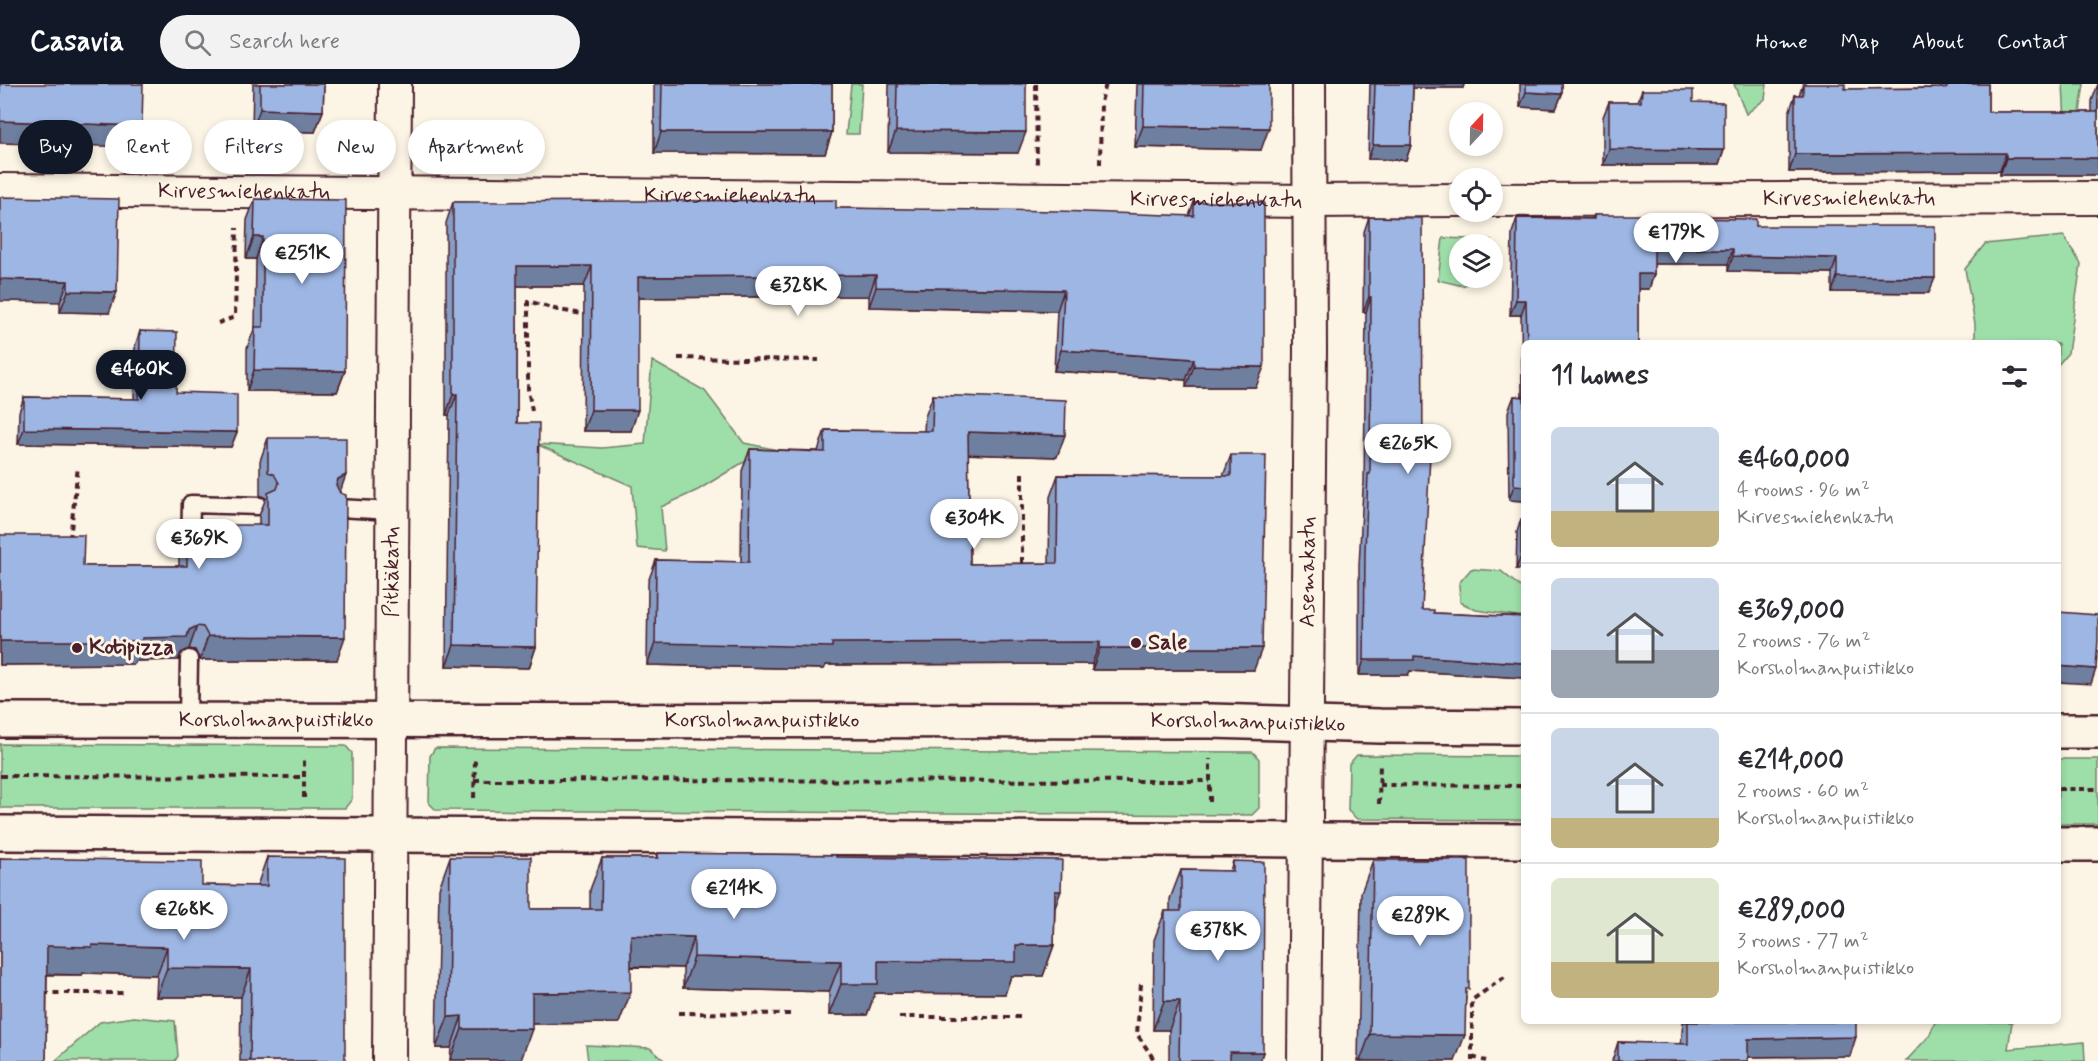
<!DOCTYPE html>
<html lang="en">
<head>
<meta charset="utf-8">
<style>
	:root { --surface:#fff; --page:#f2f2f3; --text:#2b2b33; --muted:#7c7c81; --line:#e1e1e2; --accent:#111827 }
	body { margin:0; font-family:Mynerve,sans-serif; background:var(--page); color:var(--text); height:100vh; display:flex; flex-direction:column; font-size:22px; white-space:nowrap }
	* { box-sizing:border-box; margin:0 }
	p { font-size:20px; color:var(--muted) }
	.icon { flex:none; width:33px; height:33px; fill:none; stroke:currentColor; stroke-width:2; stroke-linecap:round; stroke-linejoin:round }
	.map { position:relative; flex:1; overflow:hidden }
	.drawer { position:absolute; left:1521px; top:256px; width:540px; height:684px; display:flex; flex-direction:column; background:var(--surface); border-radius:9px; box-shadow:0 3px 9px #0003 }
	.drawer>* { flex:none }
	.hud { position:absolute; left:18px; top:36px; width:570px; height:54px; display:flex; gap:12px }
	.needle { width:39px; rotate:22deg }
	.fabs { position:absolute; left:1449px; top:18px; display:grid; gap:12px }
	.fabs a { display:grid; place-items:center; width:54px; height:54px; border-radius:50%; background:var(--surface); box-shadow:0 3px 9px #0003; font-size:30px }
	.price { position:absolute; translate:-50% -51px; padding:0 14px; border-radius:21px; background:#fff; color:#222; font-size:20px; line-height:39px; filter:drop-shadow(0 2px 3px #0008) }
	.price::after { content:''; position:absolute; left:50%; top:36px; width:18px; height:14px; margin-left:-9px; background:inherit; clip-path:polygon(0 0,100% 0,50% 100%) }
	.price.active { background:var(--accent); color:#fff }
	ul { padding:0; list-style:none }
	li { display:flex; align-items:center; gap:18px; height:150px; padding:0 30px }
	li+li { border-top:2px solid var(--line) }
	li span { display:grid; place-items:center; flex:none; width:168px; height:120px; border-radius:9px; color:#555 }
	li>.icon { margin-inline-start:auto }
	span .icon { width:72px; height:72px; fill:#fffc; stroke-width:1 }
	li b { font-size:26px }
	h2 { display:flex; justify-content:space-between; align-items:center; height:72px; padding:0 30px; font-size:26px }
	.chip { padding:0 21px; border-radius:27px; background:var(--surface); box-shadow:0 3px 9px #0003; font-size:21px; line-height:54px }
	.chip.active { background:var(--accent); color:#fff }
	header { display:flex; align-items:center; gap:36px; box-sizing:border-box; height:84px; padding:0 30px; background:var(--accent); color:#fff }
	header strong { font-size:28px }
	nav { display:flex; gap:33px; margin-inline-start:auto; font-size:21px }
	.search { width:420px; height:54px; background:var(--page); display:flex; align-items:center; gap:15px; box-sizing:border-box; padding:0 21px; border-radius:33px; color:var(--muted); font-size:22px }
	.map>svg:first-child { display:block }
	.green { fill:#9edfa9; stroke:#747f6a; stroke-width:1.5 }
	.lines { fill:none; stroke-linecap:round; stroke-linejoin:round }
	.service-casing { stroke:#4a1f2b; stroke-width:21 }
	.minor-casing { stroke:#4a1f2b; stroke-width:36 }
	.secondary-casing { stroke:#4a1f2b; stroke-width:38 }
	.path { stroke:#4a1f2b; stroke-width:4; stroke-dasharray:6 4.5; stroke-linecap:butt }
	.service { stroke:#fcf5e5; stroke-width:16 }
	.minor { stroke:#fcf5e5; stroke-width:32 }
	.secondary { stroke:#fcf5e5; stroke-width:33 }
	.wall { fill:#879dc3; stroke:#4a1f2b; stroke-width:1.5 }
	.shaded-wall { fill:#6e7f9f; stroke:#4a1f2b; stroke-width:1.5 }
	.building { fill:#9db6e3; stroke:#4a1f2b; stroke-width:1.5 }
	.poi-dot { fill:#4a1f2b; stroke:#fcf5e5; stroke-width:2 }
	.labels { text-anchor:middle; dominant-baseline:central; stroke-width:6; stroke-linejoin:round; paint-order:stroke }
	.street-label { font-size:22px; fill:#4a1f2b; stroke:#fcf5e5 }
	.poi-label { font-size:22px; font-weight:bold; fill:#4a1f2b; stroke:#fcf5e5; text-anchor:start }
</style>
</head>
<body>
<header>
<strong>Casavia</strong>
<div class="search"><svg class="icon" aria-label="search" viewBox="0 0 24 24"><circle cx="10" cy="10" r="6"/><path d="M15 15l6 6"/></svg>Search here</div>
<nav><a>Home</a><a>Map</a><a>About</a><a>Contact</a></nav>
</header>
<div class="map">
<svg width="2098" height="977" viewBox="0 0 2098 977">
	<rect width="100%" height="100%" fill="#fcf5e5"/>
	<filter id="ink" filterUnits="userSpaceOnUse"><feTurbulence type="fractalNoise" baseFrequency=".0167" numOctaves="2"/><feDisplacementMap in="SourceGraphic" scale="12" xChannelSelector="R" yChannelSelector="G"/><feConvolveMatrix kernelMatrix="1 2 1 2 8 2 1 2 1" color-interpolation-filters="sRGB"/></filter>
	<g filter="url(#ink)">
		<path class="green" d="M 851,0 L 862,0 L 859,50 L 846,50 Z
			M 1734,0 L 1767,0 L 1765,15 L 1746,30 Z
			M 2063,0 L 2084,0 L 2079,35 L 2066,58 Z
			M 2064,152 L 2081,180 L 2068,269 L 2058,281 L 2058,260 L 1975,259 L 1975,240 L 1965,185 L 1985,160 Z
			M 1443,154 L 1491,156 L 1490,160 L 1460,160 L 1460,194 L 1477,194 L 1463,202 L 1438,196 Z
			M 652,277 L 705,307 L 744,359 L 783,367 L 742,379 L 698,406 L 661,423 L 665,467 L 637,464 L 632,402 L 536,360 L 602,364 L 645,360 Z
			M 1471,485 L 1501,487 L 1524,506 L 1524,533 L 1476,526 L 1460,518 L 1459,499 Z
			M 0,660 L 346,662 L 352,669 L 352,715 L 345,724 L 0,724 Z
			M 435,664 L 1253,668 L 1259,675 L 1259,724 L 1252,731 L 436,726 L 429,719 L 430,672 Z
			M 1357,671 L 1524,672 L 1524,736 L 1357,735 L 1348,727 L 1349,680 Z
			M 2058,675 L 2098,675 L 2098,740 L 2058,740 Z
			M 134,933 L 175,937 L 178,972 L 175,977 L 55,977 L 100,938 Z
			M 1935,938 L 2012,938 L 2008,965 L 2084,958 L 2085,977 L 1906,977 L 1929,952 Z
			M 586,961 L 650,964 L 665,977 L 588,977 Z"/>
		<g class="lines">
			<g class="service-casing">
				<path id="service" d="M 338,424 L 393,427
					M 190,464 L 191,420 L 260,422
					M 188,636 L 189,575"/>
			</g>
			<g class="minor-casing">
				<g id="minor">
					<path id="s1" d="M 0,106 L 1309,117 L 1460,116"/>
					<path id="s2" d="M 1492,116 L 2098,114"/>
					<path id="s3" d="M 389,977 L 395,0"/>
					<path id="s4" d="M 1304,977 L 1310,266 L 1309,0"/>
				</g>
			</g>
			<g class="secondary-casing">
				<g id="secondary">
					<path id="s5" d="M 0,636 L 1211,637 L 1380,642 L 1524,643"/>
					<path d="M 2058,647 L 2098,647"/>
					<path d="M 0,749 L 1524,757"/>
					<path d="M 2058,760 L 2098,760"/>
				</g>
			</g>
			<path class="path" d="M 1036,0 L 1037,80
				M 1100,80 L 1101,18 L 1106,0
				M 218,239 L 235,233 L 237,144
				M 678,274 L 819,276
				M 532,327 L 528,305 L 528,217 L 558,226 L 589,231
				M 1022,389 L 1022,483
				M 70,455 L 78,382
				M 0,692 L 304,693
				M 474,696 L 1210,697
				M 1379,701 L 1524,702
				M 2058,705 L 2098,705
				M 304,714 L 304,674
				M 474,714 L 475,674
				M 1210,718 L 1210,675
				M 1379,720 L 1380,679
				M 1141,900 L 1137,950 L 1155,977
				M 43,909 L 125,909
				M 679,929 L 793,930
				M 899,933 L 1020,933
				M 1472,973 L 1486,977
				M 1472,977 L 1472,916 L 1506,892"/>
			<use href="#service" class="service"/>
			<use href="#minor" class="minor"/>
			<use href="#secondary" class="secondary"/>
		</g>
		<path class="wall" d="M 253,0 L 324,0 L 323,27 L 315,48 L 252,47 Z
			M 654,0 L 832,0 L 832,48 L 825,70 L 654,69 Z
			M 889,0 L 1026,0 L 1018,69 L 888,68 Z
			M 1137,0 L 1269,0 L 1261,66 L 1135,63 Z
			M 1370,0 L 1464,0 L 1463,4 L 1413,4 L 1411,61 L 1406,76 L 1368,75 Z
			M 1520,0 L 1562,0 L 1562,10 L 1556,25 L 1520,23 Z
			M 1803,0 L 1845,5 L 1941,4 L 1941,0 L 1988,0 L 1988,28 L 2092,28 L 2092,17 L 2098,0 L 2098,91 L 2000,91 L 2000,87 L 1789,88 L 1789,29 L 1795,11 L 1799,11 Z
			M 1642,6 L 1693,18 L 1724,66 L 1719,81 L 1603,81 L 1603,33 L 1609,18 L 1637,18 Z
			M 0,113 L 109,229 L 60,228 L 60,218 Z
			M 255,115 L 345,287 L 337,308 L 247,307 L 247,264 L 255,243 L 256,175 L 246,175 L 247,136 Z
			M 453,118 L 836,124 L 1189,132 L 1194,118 L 1256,303 L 1186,303 L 1186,296 L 1054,287 L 1057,227 L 869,223 L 869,212 L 638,214 L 631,347 L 583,347 L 584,202 L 517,202 L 517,339 L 536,563 L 529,584 L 446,582 L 449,331 L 446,331 L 446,139 Z
			M 1594,131 L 1654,134 L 1756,142 L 1929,209 L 1832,208 L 1832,189 L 1728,187 L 1728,180 L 1654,180 L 1654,190 L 1649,205 L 1638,205 L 1638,260 L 1524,260 L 1524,417 L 1509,416 L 1508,328 L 1514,312 L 1522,313 L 1521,231 L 1510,231 L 1512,149 L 1517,134 L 1592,135 Z
			M 1369,133 L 1422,526 L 1434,529 L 1524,533 L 1524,594 L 1410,587 L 1408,591 L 1359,591 L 1359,482 L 1363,405 L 1364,400 L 1366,228 L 1363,228 L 1364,148 Z
			M 140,247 L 176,308 L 237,348 L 231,363 L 18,360 L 19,328 L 24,313 L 134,315 L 135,262 Z
			M 933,311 L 1057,373 L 968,370 L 970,480 L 1049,479 L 1050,413 L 1058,391 L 1223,392 L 1231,371 L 1254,586 L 1092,586 L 1092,580 L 826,581 L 824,585 L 647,581 L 648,498 L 656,476 L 741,478 L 742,387 L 750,365 L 818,367 L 825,346 L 924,347 L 925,333 Z
			M 268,354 L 340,408 L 337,576 L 200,576 L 195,566 L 189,565 L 181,569 L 178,576 L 135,577 L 134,580 L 0,581 L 0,451 L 83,482 L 179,482 L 179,464 L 187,441 L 192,450 L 199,451 L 259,441 L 259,432 L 266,414 L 260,411 L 260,377 Z
			M 1521,435 L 1524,435 L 1524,485 L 1516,485 L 1517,448 Z
			M 658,769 L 836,773 L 1055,825 L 1054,861 L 1043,892 L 1011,892 L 1005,910 L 875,909 L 867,931 L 829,931 L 829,908 L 683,904 L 683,884 L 631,883 L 619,939 L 532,940 L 521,976 L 450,976 L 451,964 L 436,964 L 439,804 L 450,773 L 531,825 L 590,825 L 590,806 L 602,774 L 656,774 Z
			M 267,773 L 345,977 L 240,977 L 241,913 L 156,913 L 157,891 L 83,889 L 82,891 L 47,891 L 46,977 L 0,977 L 0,774 L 202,801 L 257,802 Z
			M 1373,776 L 1466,914 L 1455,977 L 1358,977 L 1361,809 Z
			M 1233,777 L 1263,968 L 1260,977 L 1169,977 L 1169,946 L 1153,946 L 1154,856 L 1165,827 L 1170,827 L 1170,815 L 1181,786 L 1230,787 Z
			M 1683,938 L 1856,938 L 1850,972 L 1748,973 L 1748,977 L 1612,977 L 1618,958 L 1681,960 Z"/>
		<path class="shaded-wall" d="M 1409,0 L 1464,0 L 1463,4 L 1408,4 Z
			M 1526,8 L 1562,10 L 1556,25 L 1520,23 Z
			M 260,25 L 323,27 L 315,48 L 252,47 Z
			M 0,37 L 142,42 L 134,63 L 0,59 Z
			M 1143,42 L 1269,44 L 1261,66 L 1135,63 Z
			M 896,47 L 1026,48 L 1018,69 L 888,68 Z
			M 661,48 L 832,48 L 825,70 L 654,69 Z
			M 1373,61 L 1411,61 L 1406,76 L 1368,75 Z
			M 1609,65 L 1724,66 L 1719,81 L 1603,81 Z
			M 2006,69 L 2000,87 L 1789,88 L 1795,70 Z
			M 2006,74 L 2098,74 L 2098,91 L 2000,91 Z
			M 254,153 L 263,153 L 256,175 L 246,175 Z
			M 1654,165 L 1733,165 L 1728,180 L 1649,180 Z
			M 1733,172 L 1837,174 L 1832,189 L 1728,187 Z
			M 517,182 L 592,182 L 584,202 L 509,202 Z
			M 1638,190 L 1654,190 L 1649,205 L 1633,205 Z
			M 876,191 L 869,212 L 631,214 L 638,193 Z
			M 1837,193 L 1935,194 L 1929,209 L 1832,208 Z
			M 0,195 L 68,197 L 60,218 L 0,217 Z
			M 876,203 L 1064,206 L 1057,227 L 869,223 Z
			M 68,207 L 117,208 L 109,229 L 60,228 Z
			M 1369,213 L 1371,213 L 1366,228 L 1363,228 Z
			M 1516,216 L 1526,216 L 1521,231 L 1510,231 Z
			M 1061,266 L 1194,275 L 1186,296 L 1054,287 Z
			M 1194,282 L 1264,283 L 1256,303 L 1186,303 Z
			M 254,286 L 345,287 L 337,308 L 247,307 Z
			M 453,310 L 457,310 L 449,331 L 446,331 Z
			M 591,326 L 638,326 L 631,347 L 583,347 Z
			M 24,345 L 237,348 L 231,363 L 18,360 Z
			M 968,348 L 1065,351 L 1057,373 L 960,370 Z
			M 346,391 L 338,414 L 330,418 L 338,395 Z
			M 1514,401 L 1524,402 L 1524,417 L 1509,416 Z
			M 1521,472 L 1524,472 L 1524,485 L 1516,485 Z
			M 197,542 L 189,565 L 181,569 L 178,576 L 135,577 L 134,580 L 0,581 L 0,557 L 142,554 L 189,546 Z
			M 208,552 L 345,553 L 337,576 L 200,576 Z
			M 1100,558 L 1092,580 L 826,581 L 824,585 L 647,581 L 655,559 Z
			M 454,561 L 536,563 L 529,584 L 446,582 Z
			M 1100,564 L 1262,564 L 1254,586 L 1092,586 Z
			M 1414,572 L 1524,579 L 1524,594 L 1410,587 L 1408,591 L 1359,591 L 1364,576 Z
			M 2058,582 L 2096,585 L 2091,600 L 2058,598 Z
			M 1055,807 L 1061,807 L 1050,838 Z
			M 631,851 L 694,853 L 683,884 L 620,882 Z
			M 92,861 L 167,863 L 157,891 L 83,889 L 82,891 L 37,890 L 47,862 Z
			M 1016,861 L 1054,861 L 1043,892 L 1011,892 L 1005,910 L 875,909 L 867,931 L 829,931 L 841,900 L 878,877 Z
			M 694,873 L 841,877 L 829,908 L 683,904 Z
			M 167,884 L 251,885 L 241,913 L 156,913 Z
			M 631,908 L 619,939 L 521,940 L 532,909 Z
			M 1164,917 L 1180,917 L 1169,946 L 1153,946 Z
			M 462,932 L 451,964 L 436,964 L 448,933 Z
			M 462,945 L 532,945 L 521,976 L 450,976 Z
			M 1370,950 L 1465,951 L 1455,977 L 1360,977 Z
			M 1856,953 L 1850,972 L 1742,973 L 1748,955 Z
			M 1230,968 L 1263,968 L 1260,977 L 1227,977 Z"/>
		<path class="building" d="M 0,0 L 143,0 L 142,42 L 0,37 Z
			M 260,0 L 324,0 L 323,27 L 260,25 Z
			M 662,0 L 832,0 L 832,48 L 661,48 Z
			M 897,0 L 1026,0 L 1026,48 L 896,47 Z
			M 1144,0 L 1269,0 L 1269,44 L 1143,42 Z
			M 1375,0 L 1413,0 L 1411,61 L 1373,61 Z
			M 1526,0 L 1562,0 L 1562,10 L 1526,8 Z
			M 1803,0 L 1845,0 L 1845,5 L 1947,4 L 1947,0 L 1988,0 L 1988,28 L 2098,28 L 2098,16 L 2098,74 L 2006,74 L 2006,69 L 1795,70 L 1795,11 L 1803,11 Z
			M 1642,6 L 1693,6 L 1693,18 L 1724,19 L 1724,66 L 1609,65 L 1609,18 L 1641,18 Z
			M 0,113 L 119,115 L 117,208 L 68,207 L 68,197 L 0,195 Z
			M 255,115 L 346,116 L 345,287 L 254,286 L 255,243 L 263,243 L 263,153 L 254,153 Z
			M 836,116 L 836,124 L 1059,127 L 1194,132 L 1194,118 L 1264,118 L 1264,283 L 1194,282 L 1194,275 L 1061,266 L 1064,206 L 876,203 L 876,191 L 638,193 L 638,326 L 591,326 L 592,182 L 517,182 L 517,339 L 539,339 L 536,563 L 454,561 L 457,310 L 453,310 L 453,118 Z
			M 1594,131 L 1654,131 L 1654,134 L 1756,135 L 1756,142 L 1935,142 L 1935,194 L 1837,193 L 1837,174 L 1733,172 L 1733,165 L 1654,165 L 1654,190 L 1638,190 L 1638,260 L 1527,260 L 1526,216 L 1516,216 L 1517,134 L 1594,135 Z
			M 1369,133 L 1422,134 L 1423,371 L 1430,371 L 1422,526 L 1434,526 L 1434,529 L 1524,533 L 1524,579 L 1414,572 L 1414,576 L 1364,576 L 1365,467 L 1368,390 L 1370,390 L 1371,213 L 1369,213 Z
			M 140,247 L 177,248 L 176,308 L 237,310 L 237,348 L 24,345 L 24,313 L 139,315 Z
			M 933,311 L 1066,316 L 1065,351 L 968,348 L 970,480 L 1057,479 L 1058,391 L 1231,392 L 1231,371 L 1266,371 L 1262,564 L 1100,564 L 1100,558 L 832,559 L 832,563 L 655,559 L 656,476 L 749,478 L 750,365 L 825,368 L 825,346 L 932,347 Z
			M 1514,312 L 1524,313 L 1524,402 L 1514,401 Z
			M 268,354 L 346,354 L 346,391 L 338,395 L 336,401 L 340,409 L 346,411 L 345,553 L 208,552 L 203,543 L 197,542 L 189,546 L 187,553 L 142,554 L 142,557 L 0,557 L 0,451 L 84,451 L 83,482 L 187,482 L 187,441 L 192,450 L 199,451 L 207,447 L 209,441 L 268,441 L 268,409 L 277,405 L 279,399 L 274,390 L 268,388 Z
			M 1521,435 L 1524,435 L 1524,472 L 1521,472 Z
			M 2058,528 L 2098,531 L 2098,555 L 2096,585 L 2058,582 Z
			M 658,769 L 836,771 L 836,773 L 1062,776 L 1061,807 L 1055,807 L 1054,861 L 1016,861 L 1016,878 L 878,877 L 878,900 L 841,900 L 841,877 L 694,873 L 694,853 L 631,851 L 631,908 L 532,909 L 532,945 L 462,945 L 462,932 L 448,933 L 450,773 L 531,773 L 531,825 L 601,825 L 602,774 L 658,774 Z
			M 267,773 L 345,774 L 345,977 L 250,977 L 251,885 L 167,884 L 167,863 L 92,861 L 92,863 L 47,862 L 46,977 L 1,977 L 1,970 L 0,970 L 0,774 L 202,777 L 202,801 L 267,802 Z
			M 1373,776 L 1469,776 L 1469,905 L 1466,905 L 1465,951 L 1370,950 Z
			M 1233,777 L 1264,778 L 1263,968 L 1230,968 L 1230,977 L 1179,977 L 1180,917 L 1164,917 L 1165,827 L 1181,827 L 1181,786 L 1233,787 Z
			M 1688,938 L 1856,938 L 1856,953 L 1748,955 L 1748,977 L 1618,977 L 1618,958 L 1688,960 Z"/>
	</g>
	<g class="poi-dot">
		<circle cx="1136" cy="559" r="6"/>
		<circle cx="77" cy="564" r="6"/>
	</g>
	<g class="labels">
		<g class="street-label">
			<text stroke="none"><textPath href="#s1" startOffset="244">Kirvesmiehenkatu</textPath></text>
			<text stroke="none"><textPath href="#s1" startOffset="730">Kirvesmiehenkatu</textPath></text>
			<text stroke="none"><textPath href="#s2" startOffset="357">Kirvesmiehenkatu</textPath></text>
			<text stroke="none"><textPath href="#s1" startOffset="1216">Kirvesmiehenkatu</textPath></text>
			<text stroke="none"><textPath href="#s3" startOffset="489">Pitkäkatu</textPath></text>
			<text stroke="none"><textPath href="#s4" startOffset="489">Asemakatu</textPath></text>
			<text stroke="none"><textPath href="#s5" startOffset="276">Korsholmanpuistikko</textPath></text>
			<text stroke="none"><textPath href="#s5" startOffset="762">Korsholmanpuistikko</textPath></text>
			<text stroke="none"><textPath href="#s5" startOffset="1248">Korsholmanpuistikko</textPath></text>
		</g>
		<g class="poi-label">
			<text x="1148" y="559">Sale</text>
			<text x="89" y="564">Kotipizza</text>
		</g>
	</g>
</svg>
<div class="fabs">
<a><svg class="needle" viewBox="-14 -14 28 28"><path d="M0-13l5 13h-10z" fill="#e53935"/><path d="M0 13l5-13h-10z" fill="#7c7c81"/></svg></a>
<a><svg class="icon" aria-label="locate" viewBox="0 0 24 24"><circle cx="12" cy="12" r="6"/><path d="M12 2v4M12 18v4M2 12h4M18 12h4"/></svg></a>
<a><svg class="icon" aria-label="layers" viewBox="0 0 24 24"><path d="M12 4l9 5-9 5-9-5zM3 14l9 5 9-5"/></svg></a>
</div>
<b class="price" style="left:1676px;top:180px">€179K</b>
<b class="price" style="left:302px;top:201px">€251K</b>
<b class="price" style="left:798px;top:233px">€328K</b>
<b class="price active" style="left:141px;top:317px">€460K</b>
<b class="price" style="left:1408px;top:391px">€265K</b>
<b class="price" style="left:974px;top:466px">€304K</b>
<b class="price" style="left:199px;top:486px">€369K</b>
<b class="price" style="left:734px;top:836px">€214K</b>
<b class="price" style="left:184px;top:857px">€268K</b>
<b class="price" style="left:1420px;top:863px">€289K</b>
<b class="price" style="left:1218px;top:878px">€378K</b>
<div class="hud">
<a class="chip active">Buy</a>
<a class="chip">Rent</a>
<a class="chip">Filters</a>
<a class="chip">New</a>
<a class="chip">Apartment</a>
</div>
<section class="drawer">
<h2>11 homes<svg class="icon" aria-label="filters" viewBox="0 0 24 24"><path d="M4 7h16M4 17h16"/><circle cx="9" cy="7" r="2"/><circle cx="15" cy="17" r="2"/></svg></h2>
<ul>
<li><span style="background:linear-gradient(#c9d6e8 70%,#c2b280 0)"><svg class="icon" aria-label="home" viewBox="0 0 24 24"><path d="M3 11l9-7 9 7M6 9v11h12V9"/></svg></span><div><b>€460,000</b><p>4 rooms · 96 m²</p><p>Kirvesmiehenkatu</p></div></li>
<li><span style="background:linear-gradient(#c9d6e8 60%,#9aa5b1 0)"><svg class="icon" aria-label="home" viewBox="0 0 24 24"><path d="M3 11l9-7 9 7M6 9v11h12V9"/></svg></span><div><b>€369,000</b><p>2 rooms · 76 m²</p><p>Korsholmanpuistikko</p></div></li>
<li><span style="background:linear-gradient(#c9d6e8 75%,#c2b280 0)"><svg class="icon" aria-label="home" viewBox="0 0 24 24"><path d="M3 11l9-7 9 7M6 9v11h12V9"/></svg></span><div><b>€214,000</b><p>2 rooms · 60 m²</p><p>Korsholmanpuistikko</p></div></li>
<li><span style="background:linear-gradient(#dfe7d0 70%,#c2b280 0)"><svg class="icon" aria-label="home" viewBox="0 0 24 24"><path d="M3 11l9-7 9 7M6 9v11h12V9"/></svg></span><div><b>€289,000</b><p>3 rooms · 77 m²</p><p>Korsholmanpuistikko</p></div></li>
</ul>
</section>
</div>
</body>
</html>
